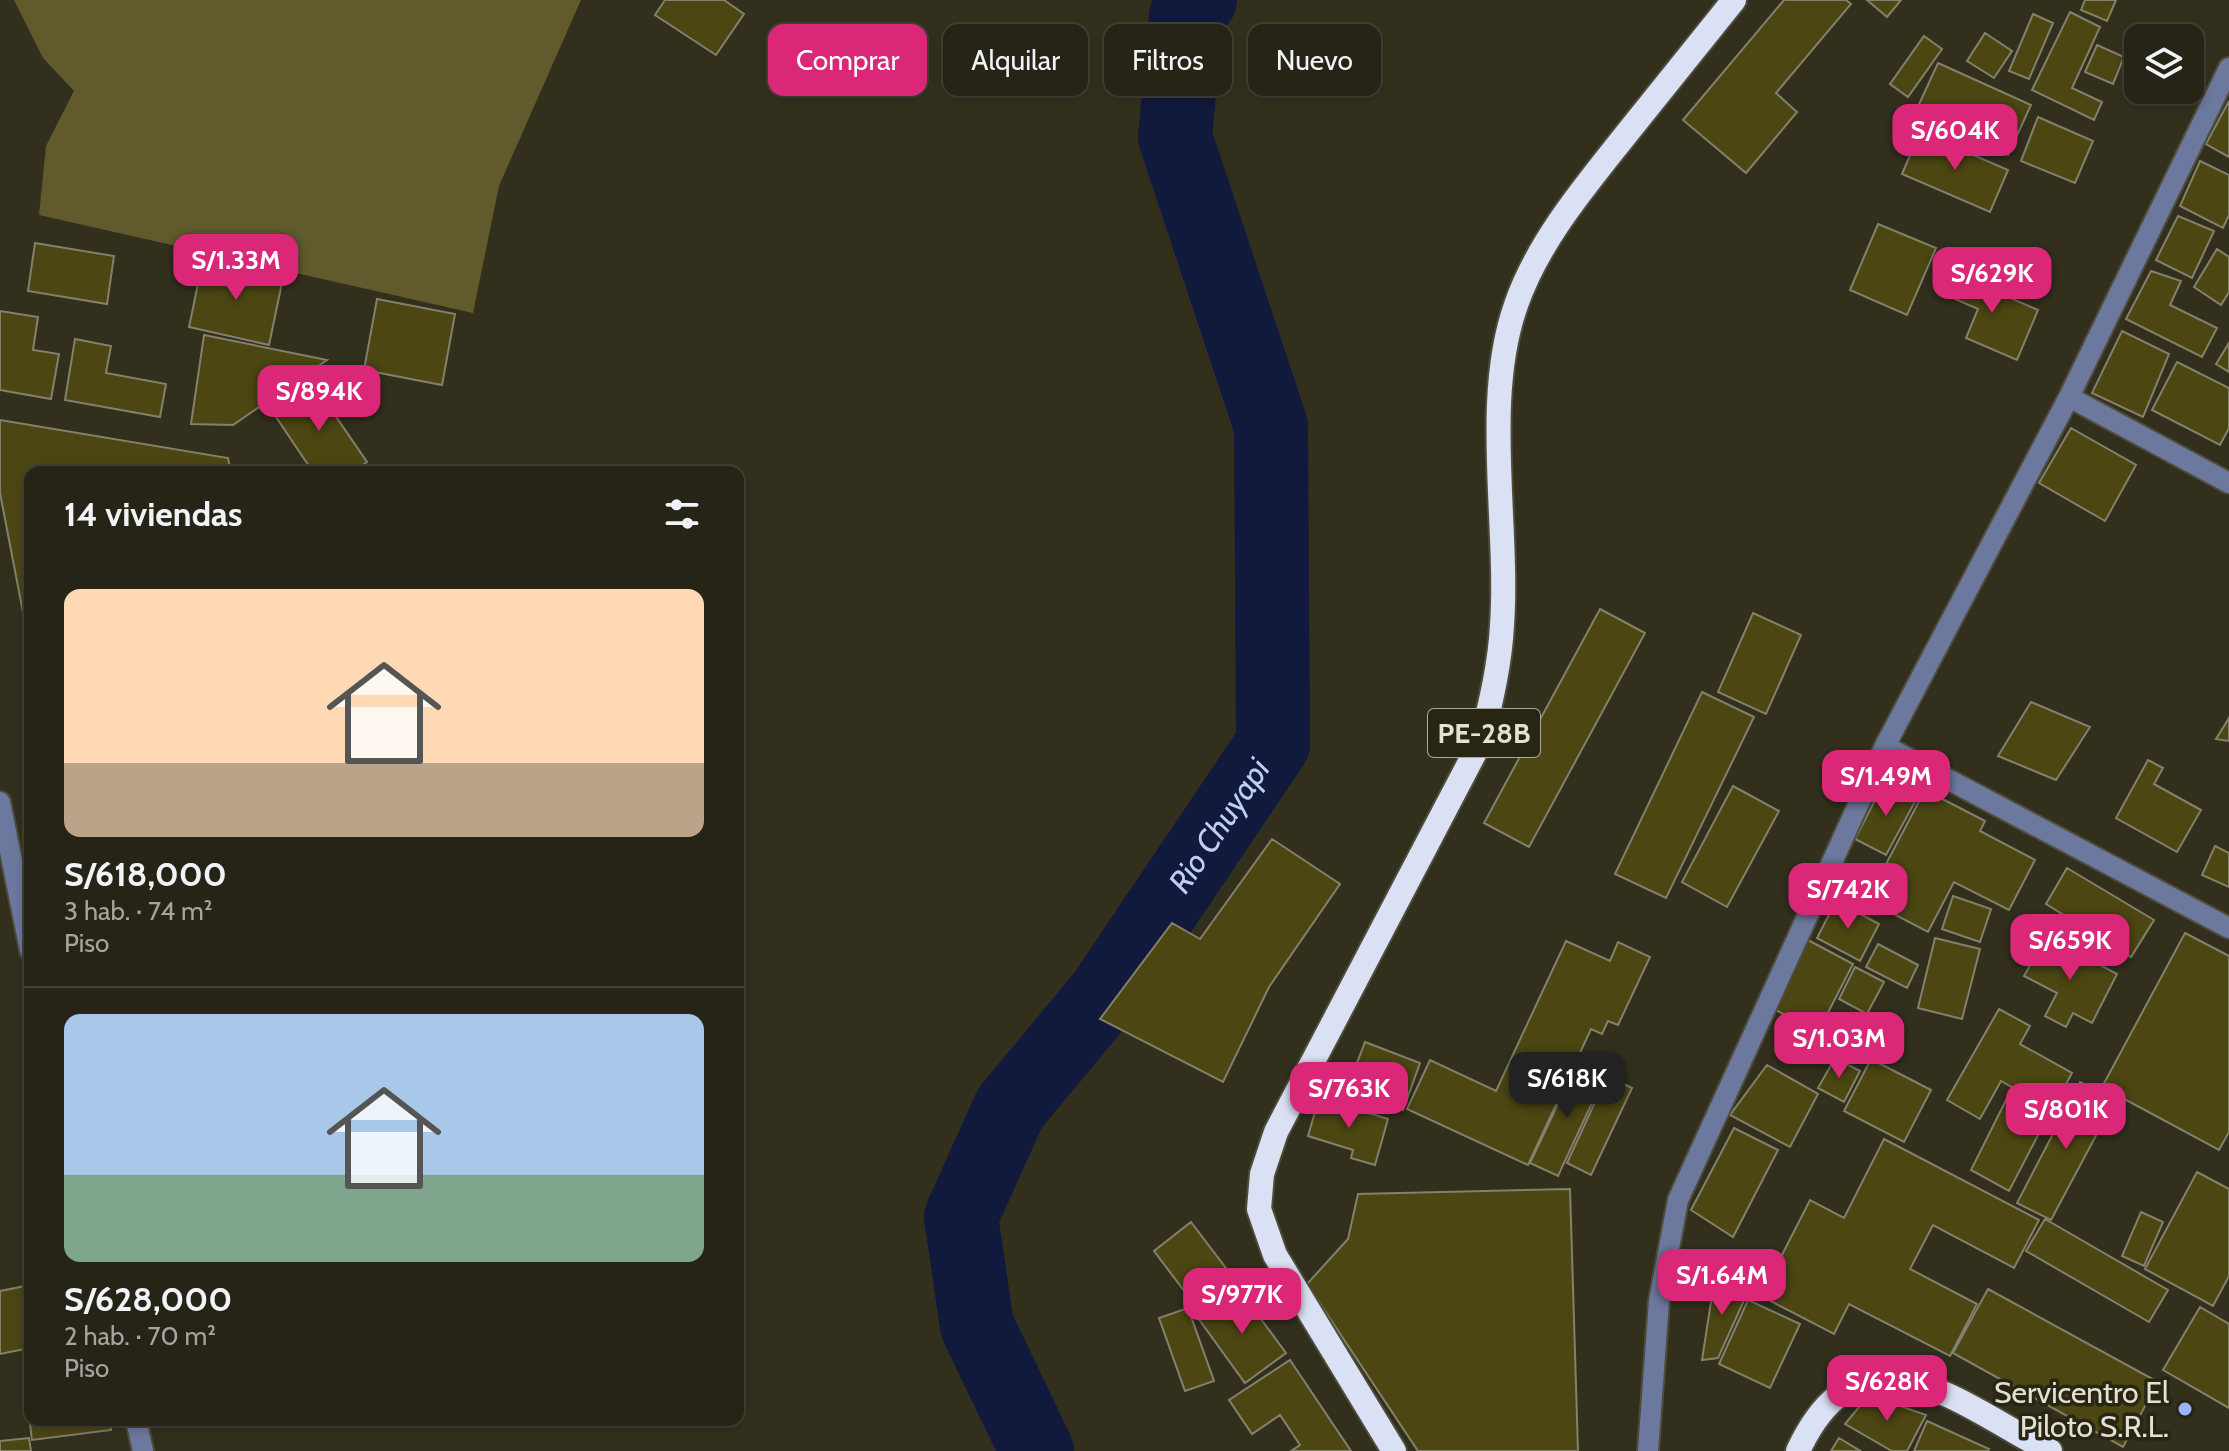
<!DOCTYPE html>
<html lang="es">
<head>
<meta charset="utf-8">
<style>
	:root { --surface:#262416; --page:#323023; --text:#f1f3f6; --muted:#a4a4a1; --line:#424135; --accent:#db2777 }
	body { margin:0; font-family:Cabin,sans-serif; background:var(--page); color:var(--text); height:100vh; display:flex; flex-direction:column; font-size:30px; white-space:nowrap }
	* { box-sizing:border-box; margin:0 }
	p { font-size:26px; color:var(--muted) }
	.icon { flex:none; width:44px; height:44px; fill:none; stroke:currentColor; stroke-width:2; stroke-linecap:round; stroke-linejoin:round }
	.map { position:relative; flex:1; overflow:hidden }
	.sheet { position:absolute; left:24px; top:466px; width:720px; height:960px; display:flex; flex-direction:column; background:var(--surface); border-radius:16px; box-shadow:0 4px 12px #0003,0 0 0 2px var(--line) }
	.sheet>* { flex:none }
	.banner { position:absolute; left:768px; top:24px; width:760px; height:72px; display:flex; gap:16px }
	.fabs { position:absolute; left:2124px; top:24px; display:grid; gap:16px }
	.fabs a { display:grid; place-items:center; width:80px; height:80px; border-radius:16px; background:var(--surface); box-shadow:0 4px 12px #0003,0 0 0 2px var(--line); font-size:40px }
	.price { position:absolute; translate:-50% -68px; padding:0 18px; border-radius:16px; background:var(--accent); color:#fff; font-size:26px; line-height:52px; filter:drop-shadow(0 2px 4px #0008) }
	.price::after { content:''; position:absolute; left:50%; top:48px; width:24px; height:18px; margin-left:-12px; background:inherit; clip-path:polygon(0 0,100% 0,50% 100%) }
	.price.current { background:#222; color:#fff }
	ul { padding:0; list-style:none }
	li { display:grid; align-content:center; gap:16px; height:424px; padding:0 40px }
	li+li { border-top:2px solid var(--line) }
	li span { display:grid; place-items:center; height:248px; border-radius:16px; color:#555 }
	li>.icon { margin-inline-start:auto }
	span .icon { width:144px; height:144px; fill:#fffc; stroke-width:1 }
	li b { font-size:34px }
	h2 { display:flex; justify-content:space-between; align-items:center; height:96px; padding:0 40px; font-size:34px }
	.pill { padding:0 28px; border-radius:16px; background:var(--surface); box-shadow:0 4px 12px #0003,0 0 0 2px var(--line); font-size:28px; line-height:72px }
	.pill.current { background:var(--accent); color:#fff }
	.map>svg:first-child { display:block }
	.green { fill:#605a2d }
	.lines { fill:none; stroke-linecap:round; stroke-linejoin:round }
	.river { stroke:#11193d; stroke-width:74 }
	.building { fill:#4c4613; stroke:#83806b; stroke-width:2 }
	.minor-casing { stroke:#4e4c3b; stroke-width:24 }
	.highway-casing { stroke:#4e4c3b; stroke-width:28 }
	.minor { stroke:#6c789d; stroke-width:20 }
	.highway { stroke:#dbe1f4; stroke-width:24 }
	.poi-dot { fill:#9db4fd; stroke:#282613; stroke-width:3 }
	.labels { text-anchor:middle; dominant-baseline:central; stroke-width:7; stroke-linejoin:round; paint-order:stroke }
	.shield { fill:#282613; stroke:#aba99c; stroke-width:2 }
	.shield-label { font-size:28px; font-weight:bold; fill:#e3e1d6 }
	.poi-label { font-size:30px; fill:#e3e1d6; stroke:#282613; text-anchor:end }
	.water-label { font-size:32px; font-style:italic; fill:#c0cef7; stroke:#282613 }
</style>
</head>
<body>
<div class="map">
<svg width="2229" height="1451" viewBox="0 0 2229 1451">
	<rect width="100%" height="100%" fill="#32301d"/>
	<path class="green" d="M 581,0 L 499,186 L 473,313 L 39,215 L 46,146 L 74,91 L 43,58 L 14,0 Z"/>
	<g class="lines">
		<path class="river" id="s1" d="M 1037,1451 L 977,1326 L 961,1217 L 1010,1108 L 1104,995 L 1273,744 L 1271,426 L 1175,137 L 1186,16 L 1200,0"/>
	</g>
	<path class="building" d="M 665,0 L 724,0 L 744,14 L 716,55 L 655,15 Z
		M 1784,0 L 1846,0 L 1851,4 L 1776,93 L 1797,112 L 1746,173 L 1683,120 Z
		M 1867,0 L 1901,0 L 1887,17 Z
		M 2085,0 L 2116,0 L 2107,21 L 2081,10 Z
		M 2070,12 L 2100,27 L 2072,88 L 2102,102 L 2094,120 L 2032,90 Z
		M 2033,14 L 2053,23 L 2029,79 L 2009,71 Z
		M 1985,33 L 2012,51 L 1994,78 L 1967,61 Z
		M 1924,36 L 1942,49 L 1908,97 L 1890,84 Z
		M 2097,45 L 2124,57 L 2113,84 L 2085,72 Z
		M 1938,63 L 2031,105 L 2008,155 L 1915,113 Z
		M 2229,101 L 2229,157 L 2206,144 Z
		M 2038,117 L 2093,141 L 2075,183 L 2021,161 Z
		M 1920,132 L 2008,170 L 1990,212 L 1902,174 Z
		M 2200,161 L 2229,175 L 2229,215 L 2223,228 L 2180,206 Z
		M 2178,216 L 2214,231 L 2192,278 L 2156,260 Z
		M 1878,224 L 1936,248 L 1907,315 L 1850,290 Z
		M 35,243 L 114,256 L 107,304 L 28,291 Z
		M 2217,249 L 2229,257 L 2229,292 L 2221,305 L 2194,287 Z
		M 203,260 L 283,278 L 269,345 L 189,327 Z
		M 1946,270 L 2038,310 L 2017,360 L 1966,338 L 1978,309 L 1937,291 Z
		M 2151,271 L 2181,281 L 2170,305 L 2217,328 L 2202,357 L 2126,319 Z
		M 377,299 L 455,314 L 442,385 L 364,370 Z
		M 0,311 L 38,317 L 33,350 L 59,354 L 51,399 L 0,390 Z
		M 2122,331 L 2169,354 L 2143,417 L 2092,393 Z
		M 204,335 L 327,360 L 233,425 L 191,424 Z
		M 75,339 L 111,346 L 106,373 L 166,384 L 160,417 L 65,400 Z
		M 2229,343 L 2229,372 L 2216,364 Z
		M 2177,362 L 2229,388 L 2229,428 L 2220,445 L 2152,410 Z
		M 313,383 L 367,462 L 352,472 L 313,472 L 272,411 Z
		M 0,420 L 228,458 L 231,472 L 30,472 L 30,649 L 0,493 Z
		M 2071,428 L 2136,465 L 2105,521 L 2039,483 Z
		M 1600,609 L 1645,633 L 1529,847 L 1484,823 Z
		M 1753,613 L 1801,635 L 1766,714 L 1718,692 Z
		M 1702,692 L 1754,717 L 1666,898 L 1615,874 Z
		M 2031,702 L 2090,727 L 2056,780 L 1998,756 Z
		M 2229,718 L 2229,741 L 2216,739 Z
		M 2148,760 L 2163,768 L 2154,784 L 2201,810 L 2177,852 L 2116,818 Z
		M 1885,781 L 1917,798 L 1886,855 L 1855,839 Z
		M 1733,786 L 1779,811 L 1727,907 L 1682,882 Z
		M 1925,790 L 1985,821 L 1980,831 L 2035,860 L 2009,910 L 1954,882 L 1928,932 L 1867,900 Z
		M 1272,839 L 1340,884 L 1269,987 L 1223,1082 L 1100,1019 L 1172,923 L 1200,939 Z
		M 2215,846 L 2229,853 L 2229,887 L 2202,875 Z
		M 2067,868 L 2154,920 L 2131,957 L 2046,904 Z
		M 1953,896 L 1991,909 L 1980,942 L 1942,929 Z
		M 1836,901 L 1879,924 L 1860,961 L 1817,938 Z
		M 2185,933 L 2229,956 L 2229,1132 L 2219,1150 L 2102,1087 Z
		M 2046,936 L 2117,974 L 2092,1023 L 2073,1013 L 2066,1027 L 2045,1016 L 2057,993 L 2024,976 Z
		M 1935,938 L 1980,949 L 1962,1019 L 1918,1008 Z
		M 1806,939 L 1853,964 L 1818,1032 L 1770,1007 Z
		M 1566,941 L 1610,961 L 1618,942 L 1650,957 L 1618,1025 L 1608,1021 L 1602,1034 L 1591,1029 L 1528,1165 L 1407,1109 L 1430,1060 L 1496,1091 Z
		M 1878,944 L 1918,965 L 1907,988 L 1866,967 Z
		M 1855,967 L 1884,982 L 1867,1014 L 1839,999 Z
		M 1999,1009 L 2030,1026 L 2020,1044 L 2072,1073 L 2052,1110 L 2001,1081 L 1980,1119 L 1947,1100 Z
		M 1365,1042 L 1420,1063 L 1403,1110 L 1347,1089 Z
		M 1835,1058 L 1860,1071 L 1844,1102 L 1818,1088 Z
		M 1871,1059 L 1931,1090 L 1904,1142 L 1844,1111 Z
		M 1577,1064 L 1604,1077 L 1558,1176 L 1530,1163 Z
		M 1767,1065 L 1818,1094 L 1790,1147 L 1730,1115 Z
		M 1607,1076 L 1632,1088 L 1591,1175 L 1567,1163 Z
		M 2080,1082 L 2115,1100 L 2051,1220 L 2017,1203 Z
		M 2008,1096 L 2048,1116 L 2009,1191 L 1971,1170 Z
		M 1319,1098 L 1388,1119 L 1375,1165 L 1351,1158 L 1353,1150 L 1308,1136 Z
		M 1734,1128 L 1778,1150 L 1733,1237 L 1691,1210 Z
		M 1884,1139 L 2039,1220 L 2014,1268 L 1933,1225 L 1910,1269 L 1977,1304 L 1950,1356 L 1849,1304 L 1834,1334 L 1761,1296 L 1810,1200 L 1844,1218 Z
		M 2197,1172 L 2229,1189 L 2229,1276 L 2213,1306 L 2145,1269 Z
		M 1570,1189 L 1578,1451 L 1418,1451 L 1307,1284 L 1348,1239 L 1358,1194 Z
		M 2141,1212 L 2163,1222 L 2144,1266 L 2122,1256 Z
		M 2045,1219 L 2168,1290 L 2149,1322 L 2026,1251 Z
		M 1191,1222 L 1238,1284 L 1200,1312 L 1154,1251 Z
		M 1714,1282 L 1745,1286 L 1746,1296 L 1718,1358 L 1702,1360 Z
		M 30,1285 L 30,1348 L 0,1354 L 0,1291 Z
		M 1239,1289 L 1286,1353 L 1245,1383 L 1198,1318 Z
		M 1988,1289 L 2158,1382 L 2123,1447 L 1953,1353 Z
		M 1748,1300 L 1800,1324 L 1770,1388 L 1719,1364 Z
		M 2200,1307 L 2229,1324 L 2229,1408 L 2163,1370 Z
		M 1188,1308 L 1214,1381 L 1185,1391 L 1159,1318 Z
		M 1290,1360 L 1351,1451 L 1291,1451 L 1300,1445 L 1280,1415 L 1252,1434 L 1229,1400 Z
		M 30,1375 L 30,1420 L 109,1420 L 111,1430 L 32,1440 L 24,1376 Z
		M 1869,1395 L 1926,1415 L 1907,1451 L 1892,1451 L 1845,1424 Z
		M 1927,1421 L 1989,1449 L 1988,1451 L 1914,1451 Z
		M 29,1438 L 31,1451 L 0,1451 L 0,1441 Z
		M 1839,1438 L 1859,1450 L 1861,1451 L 1831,1451 Z"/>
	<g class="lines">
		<g class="minor-casing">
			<path id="minor" d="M 2069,397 L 2229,483
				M 1885,746 L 2229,928
				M 0,802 L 30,950
				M 136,1420 L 143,1451
				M 1648,1451 L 1659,1301 L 1678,1200 L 1885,746 L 2069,397 L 2229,68"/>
		</g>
		<g class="highway-casing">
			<path id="highway" d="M 1394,1451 L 1275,1255 L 1259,1209 L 1262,1174 L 1276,1132 L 1482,739 C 1491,701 1500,664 1502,625 C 1509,524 1482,401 1516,305 C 1538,241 1586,185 1628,132 C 1663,88 1699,44 1734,0
				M 1798,1451 C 1861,1315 1960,1405 2050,1451"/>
		</g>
		<use href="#minor" class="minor"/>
		<use href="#highway" class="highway"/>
	</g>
	<circle class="poi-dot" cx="2185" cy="1409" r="8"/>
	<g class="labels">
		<rect class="shield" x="1428" y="709" width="112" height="48" rx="6"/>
		<g class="shield-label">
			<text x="1484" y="733">PE-28B</text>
		</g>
		<g class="poi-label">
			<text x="2169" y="1392">Servicentro El<tspan x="2169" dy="34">Piloto S.R.L.</tspan></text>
		</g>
		<g class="water-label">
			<text stroke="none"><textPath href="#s1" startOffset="720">Rio Chuyapi</textPath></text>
		</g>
	</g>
</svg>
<div class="fabs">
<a><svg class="icon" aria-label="layers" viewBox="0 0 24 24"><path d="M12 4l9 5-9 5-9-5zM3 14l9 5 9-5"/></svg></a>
</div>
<b class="price" style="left:1955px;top:172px">S/604K</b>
<b class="price" style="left:236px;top:302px">S/1.33M</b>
<b class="price" style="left:1992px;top:315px">S/629K</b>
<b class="price" style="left:319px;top:433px">S/894K</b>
<b class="price" style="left:1886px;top:818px">S/1.49M</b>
<b class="price" style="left:1848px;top:931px">S/742K</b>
<b class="price" style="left:2070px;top:982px">S/659K</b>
<b class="price" style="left:1839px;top:1080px">S/1.03M</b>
<b class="price current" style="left:1567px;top:1120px">S/618K</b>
<b class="price" style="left:1349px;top:1130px">S/763K</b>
<b class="price" style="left:2066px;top:1151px">S/801K</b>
<b class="price" style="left:1722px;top:1317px">S/1.64M</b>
<b class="price" style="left:1242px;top:1336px">S/977K</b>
<b class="price" style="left:1887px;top:1423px">S/628K</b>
<div class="banner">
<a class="pill current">Comprar</a>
<a class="pill">Alquilar</a>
<a class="pill">Filtros</a>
<a class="pill">Nuevo</a>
</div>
<section class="sheet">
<h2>14 viviendas<svg class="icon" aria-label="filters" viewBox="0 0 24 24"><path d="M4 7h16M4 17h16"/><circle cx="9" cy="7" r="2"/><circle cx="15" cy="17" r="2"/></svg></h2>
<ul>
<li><span style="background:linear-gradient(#ffd9b3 70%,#b9a48a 0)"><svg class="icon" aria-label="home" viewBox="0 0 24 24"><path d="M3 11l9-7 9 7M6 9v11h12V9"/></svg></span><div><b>S/618,000</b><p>3 hab. · 74 m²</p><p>Piso</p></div></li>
<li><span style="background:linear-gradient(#a9c7e8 65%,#7fa58c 0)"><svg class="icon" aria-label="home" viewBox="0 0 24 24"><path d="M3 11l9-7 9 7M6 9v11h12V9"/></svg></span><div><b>S/628,000</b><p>2 hab. · 70 m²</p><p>Piso</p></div></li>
</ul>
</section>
</div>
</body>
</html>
